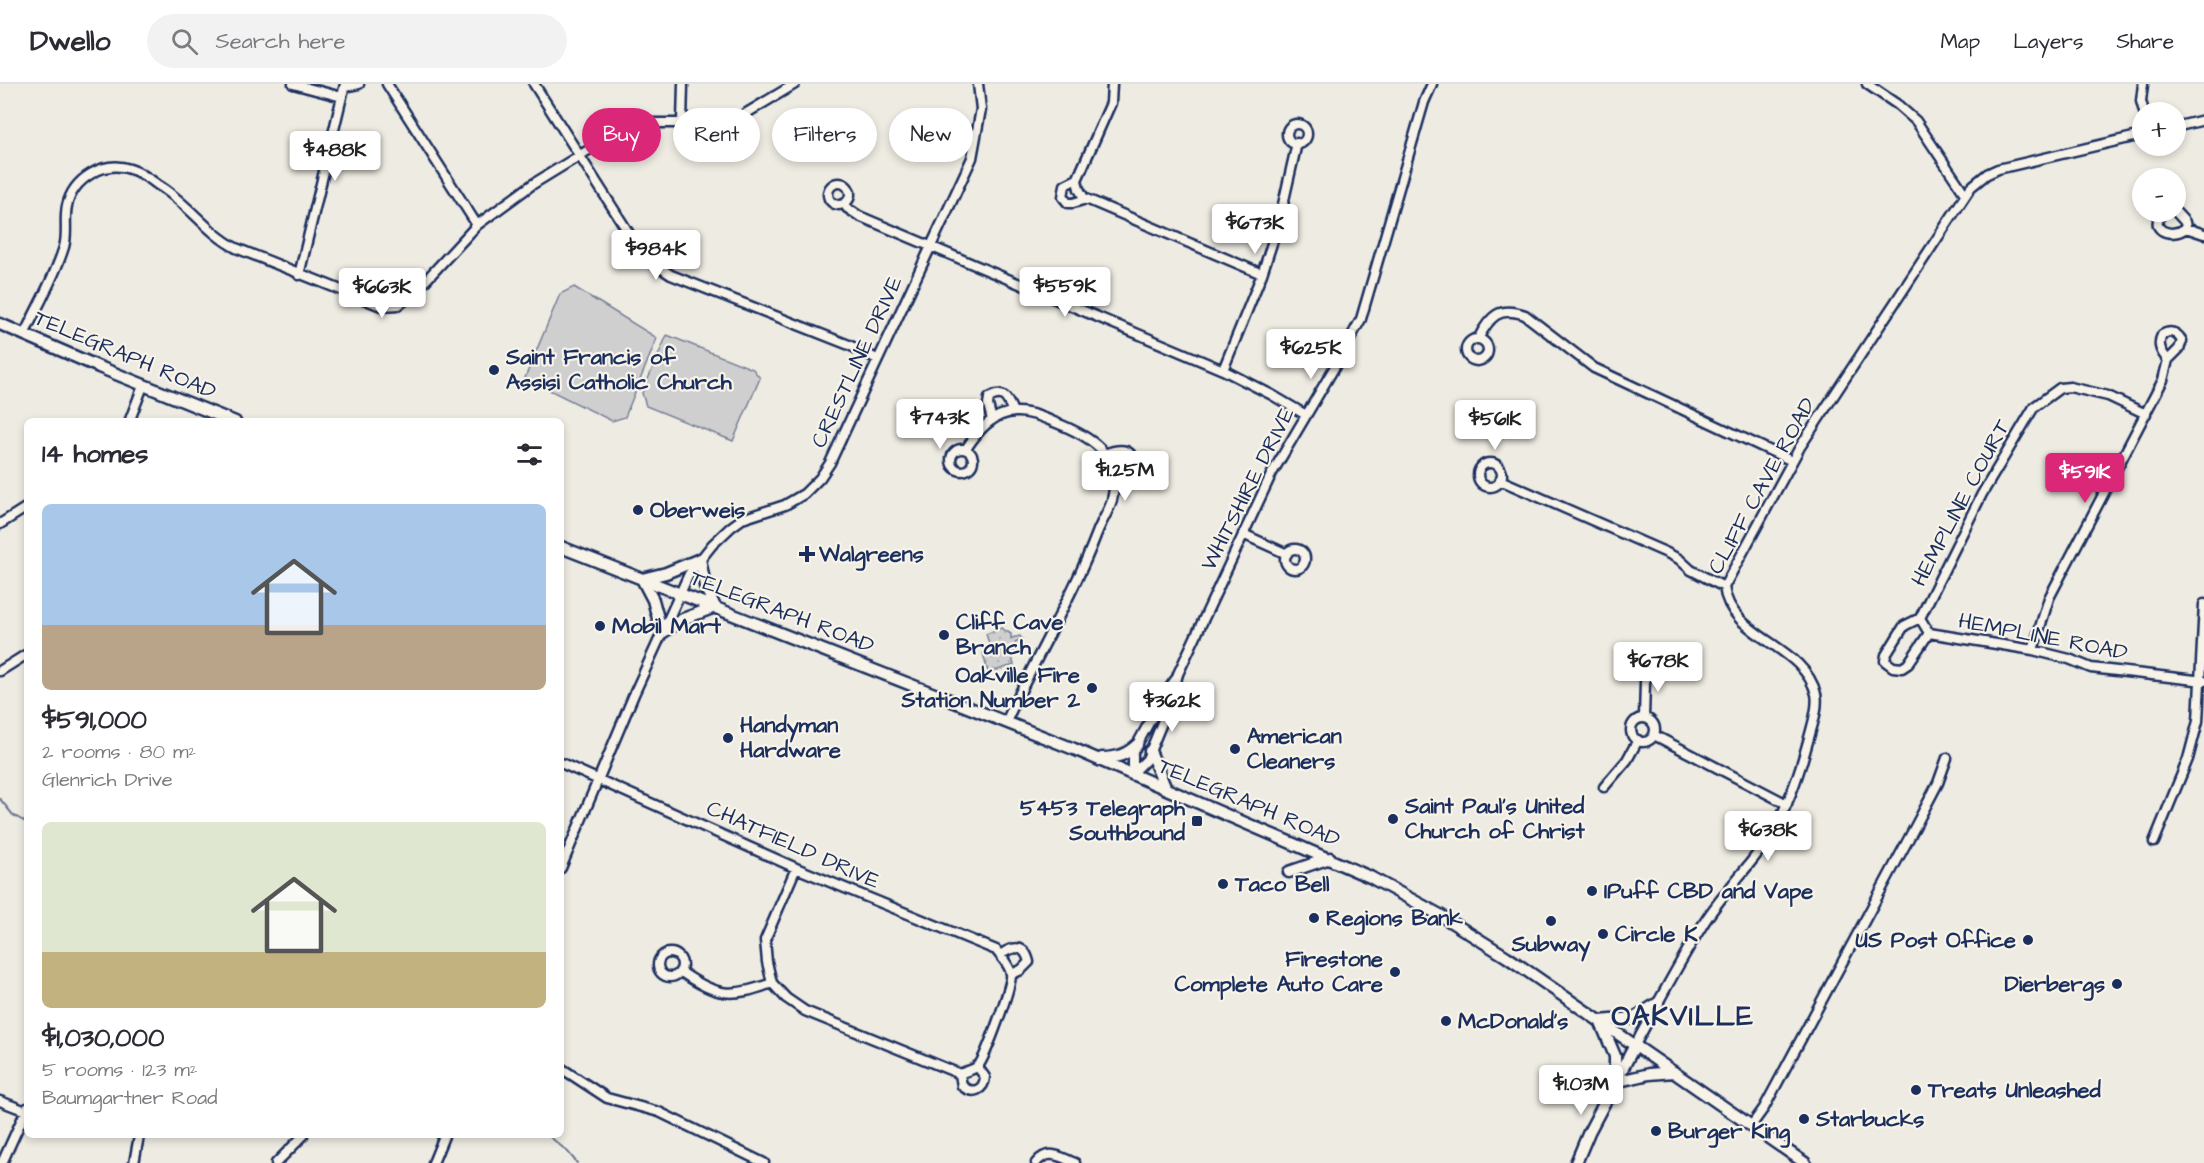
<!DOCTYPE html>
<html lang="en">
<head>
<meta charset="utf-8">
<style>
	:root { --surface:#fff; --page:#f2f2f3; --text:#2b2b33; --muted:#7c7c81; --line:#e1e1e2; --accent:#db2777 }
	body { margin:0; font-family:"Architects Daughter",sans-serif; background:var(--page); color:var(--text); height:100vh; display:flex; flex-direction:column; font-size:22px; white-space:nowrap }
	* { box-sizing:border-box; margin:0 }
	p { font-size:20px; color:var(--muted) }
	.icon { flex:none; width:33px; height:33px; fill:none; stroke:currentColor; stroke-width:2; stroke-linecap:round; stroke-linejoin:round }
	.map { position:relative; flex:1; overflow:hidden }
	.side { position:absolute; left:24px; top:334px; width:540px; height:720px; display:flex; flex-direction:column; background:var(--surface); border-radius:9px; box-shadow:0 3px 9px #0003 }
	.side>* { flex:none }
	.hud { position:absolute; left:582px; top:24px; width:570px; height:54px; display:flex; gap:12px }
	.fabs { position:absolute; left:2132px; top:18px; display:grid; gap:12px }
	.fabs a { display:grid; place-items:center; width:54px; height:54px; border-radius:50%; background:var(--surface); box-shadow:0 3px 9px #0003; font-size:30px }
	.price { position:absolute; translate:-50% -51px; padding:0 14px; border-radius:6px; background:#fff; color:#222; font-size:20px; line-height:39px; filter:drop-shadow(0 2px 3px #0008) }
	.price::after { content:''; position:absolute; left:50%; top:36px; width:18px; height:14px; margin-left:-9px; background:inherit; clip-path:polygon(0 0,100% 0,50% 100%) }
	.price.active { background:var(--accent); color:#fff }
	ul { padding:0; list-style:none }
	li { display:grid; align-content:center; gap:12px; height:318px; padding:0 18px }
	li span { display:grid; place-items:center; height:186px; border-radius:9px; color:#555 }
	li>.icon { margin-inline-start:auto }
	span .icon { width:108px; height:108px; fill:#fffc; stroke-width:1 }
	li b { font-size:26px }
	h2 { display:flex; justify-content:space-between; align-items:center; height:72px; padding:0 18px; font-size:26px }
	.chip { padding:0 21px; border-radius:27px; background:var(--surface); box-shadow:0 3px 9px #0003; font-size:21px; line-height:54px }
	.chip.active { background:var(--accent); color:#fff }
	header { display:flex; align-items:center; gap:36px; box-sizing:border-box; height:84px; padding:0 30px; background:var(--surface); border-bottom:2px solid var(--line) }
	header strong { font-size:28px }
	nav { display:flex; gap:33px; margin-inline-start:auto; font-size:21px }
	.search { width:420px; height:54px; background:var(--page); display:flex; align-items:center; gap:15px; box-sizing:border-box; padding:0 21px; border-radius:33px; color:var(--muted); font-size:22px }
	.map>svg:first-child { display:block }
	.garden { fill:url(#garden-dots); stroke:#757f96; stroke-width:1.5 }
	.pitch { fill:#cfcfcf; stroke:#757f96; stroke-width:1.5 }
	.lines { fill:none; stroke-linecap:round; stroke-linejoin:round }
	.stream { stroke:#6e7992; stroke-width:2 }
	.minor-casing { stroke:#1b2f5e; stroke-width:13 }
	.major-casing { stroke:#1b2f5e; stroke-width:15 }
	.minor { stroke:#f7f3e8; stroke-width:8 }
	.major { stroke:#f7f3e8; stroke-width:10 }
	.poi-dot { fill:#1b2f5e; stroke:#f7f3e8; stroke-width:2 }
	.labels { text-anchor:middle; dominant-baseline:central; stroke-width:4.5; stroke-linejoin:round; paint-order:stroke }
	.street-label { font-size:22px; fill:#1b2f5e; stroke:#f7f3e8 }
	.poi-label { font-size:22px; font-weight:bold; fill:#1b2f5e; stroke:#f7f3e8; text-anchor:start }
	.district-label { font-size:28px; font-weight:bold; letter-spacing:1.5px; fill:#1b2f5e; stroke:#f7f3e8 }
</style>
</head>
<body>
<header>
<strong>Dwello</strong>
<div class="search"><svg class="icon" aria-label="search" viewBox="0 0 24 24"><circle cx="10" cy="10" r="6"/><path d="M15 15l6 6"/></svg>Search here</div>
<nav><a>Map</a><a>Layers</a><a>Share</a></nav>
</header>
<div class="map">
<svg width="2204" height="1079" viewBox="0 0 2204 1079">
	<defs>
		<pattern id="garden-dots" width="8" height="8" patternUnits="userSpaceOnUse" patternTransform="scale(1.5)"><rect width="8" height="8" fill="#cfcfcf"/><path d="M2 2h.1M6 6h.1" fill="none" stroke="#b1b2b4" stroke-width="1.8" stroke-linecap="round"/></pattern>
	</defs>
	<rect width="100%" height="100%" fill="#eeebe2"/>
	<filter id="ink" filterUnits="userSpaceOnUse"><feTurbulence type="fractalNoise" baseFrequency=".0167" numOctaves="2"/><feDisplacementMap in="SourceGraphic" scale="12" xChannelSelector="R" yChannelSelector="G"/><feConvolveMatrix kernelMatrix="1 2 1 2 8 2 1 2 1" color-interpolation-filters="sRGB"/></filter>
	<g filter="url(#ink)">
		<path class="garden" d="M 1001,544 L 1011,550 L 1011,554 L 1020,552 L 1022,555 L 1015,558 L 1017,567 L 1011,569 L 1014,581 L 988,589 L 983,569 L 991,566 L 986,550 Z"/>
		<path class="pitch" d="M 574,203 L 657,254 L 625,333 L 612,337 L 525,294 L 560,210 Z
			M 667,251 L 753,285 L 760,294 L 733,357 L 646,322 L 642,309 Z"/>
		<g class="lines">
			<path class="stream" d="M 0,715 L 13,731 L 27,739
				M 549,1052 L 568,1068 L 577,1079"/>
			<g class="minor-casing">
				<path id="minor" d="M 293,0 L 342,13
					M 387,0 L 477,141
					M 534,0 L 637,162 L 647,175 L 671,191 L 849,261 L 877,275
					M 1112,0 L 1111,19 L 1077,96 L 1079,105 L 1084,114 L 1262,190
					M 1867,0 L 1898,21 L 1916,37 L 1965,110
					M 2143,0 L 2141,17 L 2144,28
					M 345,3 L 359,0
					M 682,39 L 683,0
					M1287 50a10 10 0 1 1 20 0a10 10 0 1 1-20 0Z
					M 2175,43 L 2204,36
					M 1077,95 L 1065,101 L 1063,113 L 1068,119 L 1073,119 L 1086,115
					M828 110a11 11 0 1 1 22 0a11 11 0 1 1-22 0Z
					M 845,120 L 847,124 L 859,132 L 1223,286 L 1272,311 L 1306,331
					M 2175,127 L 2185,138 L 2186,144
					M 2164,128 C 2146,144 2170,156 2186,144 L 2204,150
					M 299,191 L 345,0
					M 24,251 C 37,223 55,193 64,163 C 68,150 64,136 67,122 C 73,95 103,76 130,85 C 140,88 150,95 158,101 C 187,118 206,148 236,164 L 381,222 L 399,221 L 415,208 L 477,141 L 533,100 L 618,48 L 647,39 L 730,39 L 795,0
					M1466 266a11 11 0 1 1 22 0a11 11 0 1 1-22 0Z
					M 1478,255 C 1490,232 1499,222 1525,231 L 1594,284 L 1792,377
					M 1223,286 L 1262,190 L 1279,138 L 1297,59
					M 992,336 L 988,321 L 989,314 C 1004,305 1008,316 1013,328
					M 129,338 L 143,302
					M951 376a11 11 0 1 1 22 0a11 11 0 1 1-22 0Z
					M 966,365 C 977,348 992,329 1015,328 C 1028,327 1042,333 1054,338 C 1090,352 1123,370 1112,416 C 1109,427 1101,438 1097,449 C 1072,514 1035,574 1006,638
					M 1104,370 C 1117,365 1133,362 1133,380 L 1125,390 L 1114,395
					M1478 391a12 12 0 1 1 24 0a12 12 0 1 1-24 0Z
					M 1500,396 L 1667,469 L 1679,475 L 1691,486 L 1724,503
					M 0,440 L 27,423
					M 1243,450 L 1287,470
					M1285 475a10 10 0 1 1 20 0a10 10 0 1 1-20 0Z
					M 1920,534 L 1929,549 L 2033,566 L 2069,575 L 2091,584 L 2204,597
					M 1929,549 L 1908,580 L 1902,584 L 1893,583 L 1885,577 L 1886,571 L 1904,542 L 1920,534 L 1982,410 L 2034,323 L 2060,304 L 2070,303 L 2108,312 L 2146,330
					M 2033,566 L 2049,514 L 2163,296 L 2168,276 L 2179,265 L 2182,257 C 2177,248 2170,246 2162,251 C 2157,261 2161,268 2168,276
					M 0,587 L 27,570
					M 1644,634 L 1645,598 L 1650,580
					M1631 646a12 12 0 1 1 24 0a12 12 0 1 1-24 0Z
					M 1654,651 L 1787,720
					M 561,679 L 796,784 L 996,866 C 1001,873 1010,881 1011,890 C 1013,899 985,975 978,982 C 974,986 965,987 960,990 L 805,927 L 786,914 L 772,899 L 767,878 L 765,856 L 796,784
					M 1133,689 L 1147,675 L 1171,617 L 1178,590 L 1271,391 L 1337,279 L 1361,235 L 1424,18 L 1432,0
					M 1133,689 L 1133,668 L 1163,613 L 1175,596
					M 1604,703 L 1627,676 L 1638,656
					M 2154,758 L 2188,675 L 2198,637 L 2204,520
					M 561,784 L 635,608 L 689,490 L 712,461 L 731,443 L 742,435 L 785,421 L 804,410 L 820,394 L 830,379 L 972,74 L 981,25 L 978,0
					M658 881a12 12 0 1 1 24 0a12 12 0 1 1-24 0Z
					M 1000,871 C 1013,862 1025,860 1029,878 L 1021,886 L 1012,890
					M 680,887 C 716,913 732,914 772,899
					M 1635,961 C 1657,921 1678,880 1702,842 C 1720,812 1746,787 1765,759 C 1787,728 1799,690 1809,654 C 1812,642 1819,623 1816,610 C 1804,560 1730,554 1724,503 L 1800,363 L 1971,103 L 1987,90 L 1998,85 L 2142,51
					M 561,984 L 607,1014 L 659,1028 L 764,1079
					M 960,990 L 962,1002 C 973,1011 984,1006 985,993 L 977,982
					M 0,1017 L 26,1027
					M 1751,1042 L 1764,1024 L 1916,741 L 1938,699 L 1947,674
					M 2,1079 L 27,1024
					M 134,1079 L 139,1052
					M 276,1079 L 303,1052
					M 433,1079 L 444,1052
					M 1036,1079 C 1048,1064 1060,1073 1075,1079"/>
			</g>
			<g class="major-casing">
				<path id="major" d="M 0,240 L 99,283 L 235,338
					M 561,463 L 1074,665 L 1370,793 L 1440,831 L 1507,873 L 1805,1079
					M 642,495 L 653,516 L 662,549 L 683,535 L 715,523
					M 642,495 L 666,489 L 700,475 L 705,502 L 715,523
					M 1150,667 L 1165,703
					M 1102,674 C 1117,674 1126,671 1137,661
					M 1289,788 L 1330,774
					M 1600,937 L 1634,934 L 1658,919
					M 1601,939 L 1615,972 L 1615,995
					M 1615,998 L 1649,990 L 1674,988
					M 1576,1079 L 1589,1048 L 1635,961"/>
			</g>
			<use href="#minor" class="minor"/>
			<use href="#major" class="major"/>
		</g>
	</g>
	<g class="poi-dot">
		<circle cx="494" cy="286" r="6"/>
		<circle cx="638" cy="426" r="6"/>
		<path d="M804 461h6v6h6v6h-6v6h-6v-6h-6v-6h6z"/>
		<circle cx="600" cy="542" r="6"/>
		<circle cx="944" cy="551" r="6"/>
		<circle cx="1092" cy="604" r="6"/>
		<circle cx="728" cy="654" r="6"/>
		<circle cx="1235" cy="665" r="6"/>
		<circle cx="1393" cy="735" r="6"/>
		<rect x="1191" y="731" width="12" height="12" rx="3"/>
		<circle cx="1223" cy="800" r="6"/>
		<circle cx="1592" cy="807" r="6"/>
		<circle cx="1314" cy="834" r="6"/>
		<circle cx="1551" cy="837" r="6"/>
		<circle cx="1603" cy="850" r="6"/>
		<circle cx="2028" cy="856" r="6"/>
		<circle cx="1395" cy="888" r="6"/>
		<circle cx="2117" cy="900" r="6"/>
		<circle cx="1446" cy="937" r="6"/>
		<circle cx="1916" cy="1006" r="6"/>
		<circle cx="1804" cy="1035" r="6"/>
		<circle cx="1656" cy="1047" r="6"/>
	</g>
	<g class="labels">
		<g class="street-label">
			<text transform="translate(125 271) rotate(23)">TELEGRAPH ROAD</text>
			<text transform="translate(857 278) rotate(-65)">CRESTLINE DRIVE</text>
			<text transform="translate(1762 402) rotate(-61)">CLIFF CAVE ROAD</text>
			<text transform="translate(1248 405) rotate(-63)">WHITSHIRE DRIVE</text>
			<text transform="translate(1961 419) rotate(-62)">HEMPLINE COURT</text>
			<text transform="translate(782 528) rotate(21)">TELEGRAPH ROAD</text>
			<text transform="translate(2043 553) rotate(11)">HEMPLINE ROAD</text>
			<text transform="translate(1249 719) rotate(23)">TELEGRAPH ROAD</text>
			<text transform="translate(793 761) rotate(24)">CHATFIELD DRIVE</text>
		</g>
		<g class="poi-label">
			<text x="506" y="273">Saint Francis of<tspan x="506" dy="25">Assisi Catholic Church</tspan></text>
			<text x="650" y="426">Oberweis</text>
			<text x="819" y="470">Walgreens</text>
			<text x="956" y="538">Cliff Cave<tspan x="956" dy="25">Branch</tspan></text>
			<text x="612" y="542">Mobil Mart</text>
			<text x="1080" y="591" text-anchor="end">Oakville Fire<tspan x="1080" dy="25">Station Number 2</tspan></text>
			<text x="740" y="641">Handyman<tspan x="740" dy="25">Hardware</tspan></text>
			<text x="1247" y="652">American<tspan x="1247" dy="25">Cleaners</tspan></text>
			<text x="1405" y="722">Saint Paul's United<tspan x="1405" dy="25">Church of Christ</tspan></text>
			<text x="1185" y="724" text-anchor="end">5453 Telegraph<tspan x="1185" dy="25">Southbound</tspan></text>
			<text x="1235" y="800">Taco Bell</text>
			<text x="1604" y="807">IPuff CBD and Vape</text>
			<text x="1326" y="834">Regions Bank</text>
			<text x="1615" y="850">Circle K</text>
			<text x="2016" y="856" text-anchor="end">US Post Office</text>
			<text x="1551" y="860" text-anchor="middle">Subway</text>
			<text x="1383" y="875" text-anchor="end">Firestone<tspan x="1383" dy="25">Complete Auto Care</tspan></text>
			<text x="2105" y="900" text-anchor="end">Dierbergs</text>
			<text x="1458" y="937">McDonald's</text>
			<text x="1928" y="1006">Treats Unleashed</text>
			<text x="1816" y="1035">Starbucks</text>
			<text x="1668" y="1047">Burger King</text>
		</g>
		<g class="district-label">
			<text x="1683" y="932">OAKVILLE</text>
		</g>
	</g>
</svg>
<div class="fabs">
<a>+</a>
<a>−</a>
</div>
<b class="price" style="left:335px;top:98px">$488K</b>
<b class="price" style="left:1255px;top:171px">$673K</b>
<b class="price" style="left:656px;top:197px">$984K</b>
<b class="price" style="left:1065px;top:234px">$559K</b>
<b class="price" style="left:382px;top:235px">$663K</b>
<b class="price" style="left:1311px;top:296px">$625K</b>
<b class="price" style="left:940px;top:366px">$743K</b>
<b class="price" style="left:1495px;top:367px">$561K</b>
<b class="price" style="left:1125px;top:418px">$1.25M</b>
<b class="price active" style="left:2085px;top:420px">$591K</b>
<b class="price" style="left:1658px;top:609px">$678K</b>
<b class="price" style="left:1172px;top:649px">$362K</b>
<b class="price" style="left:1768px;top:778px">$638K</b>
<b class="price" style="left:1581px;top:1032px">$1.03M</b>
<div class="hud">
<a class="chip active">Buy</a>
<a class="chip">Rent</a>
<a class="chip">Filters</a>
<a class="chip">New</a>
</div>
<section class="side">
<h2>14 homes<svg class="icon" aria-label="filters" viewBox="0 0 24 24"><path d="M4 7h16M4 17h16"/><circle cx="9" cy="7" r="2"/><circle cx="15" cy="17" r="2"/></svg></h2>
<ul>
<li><span style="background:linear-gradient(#a9c7e8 65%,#b9a48a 0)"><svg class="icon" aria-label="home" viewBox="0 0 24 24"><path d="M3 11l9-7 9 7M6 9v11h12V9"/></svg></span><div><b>$591,000</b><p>2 rooms · 80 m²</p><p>Glenrich Drive</p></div></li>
<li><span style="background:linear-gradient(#dfe7d0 70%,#c2b280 0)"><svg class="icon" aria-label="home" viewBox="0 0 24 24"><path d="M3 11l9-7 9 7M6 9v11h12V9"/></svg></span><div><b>$1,030,000</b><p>5 rooms · 123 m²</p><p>Baumgartner Road</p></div></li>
</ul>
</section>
</div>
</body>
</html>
